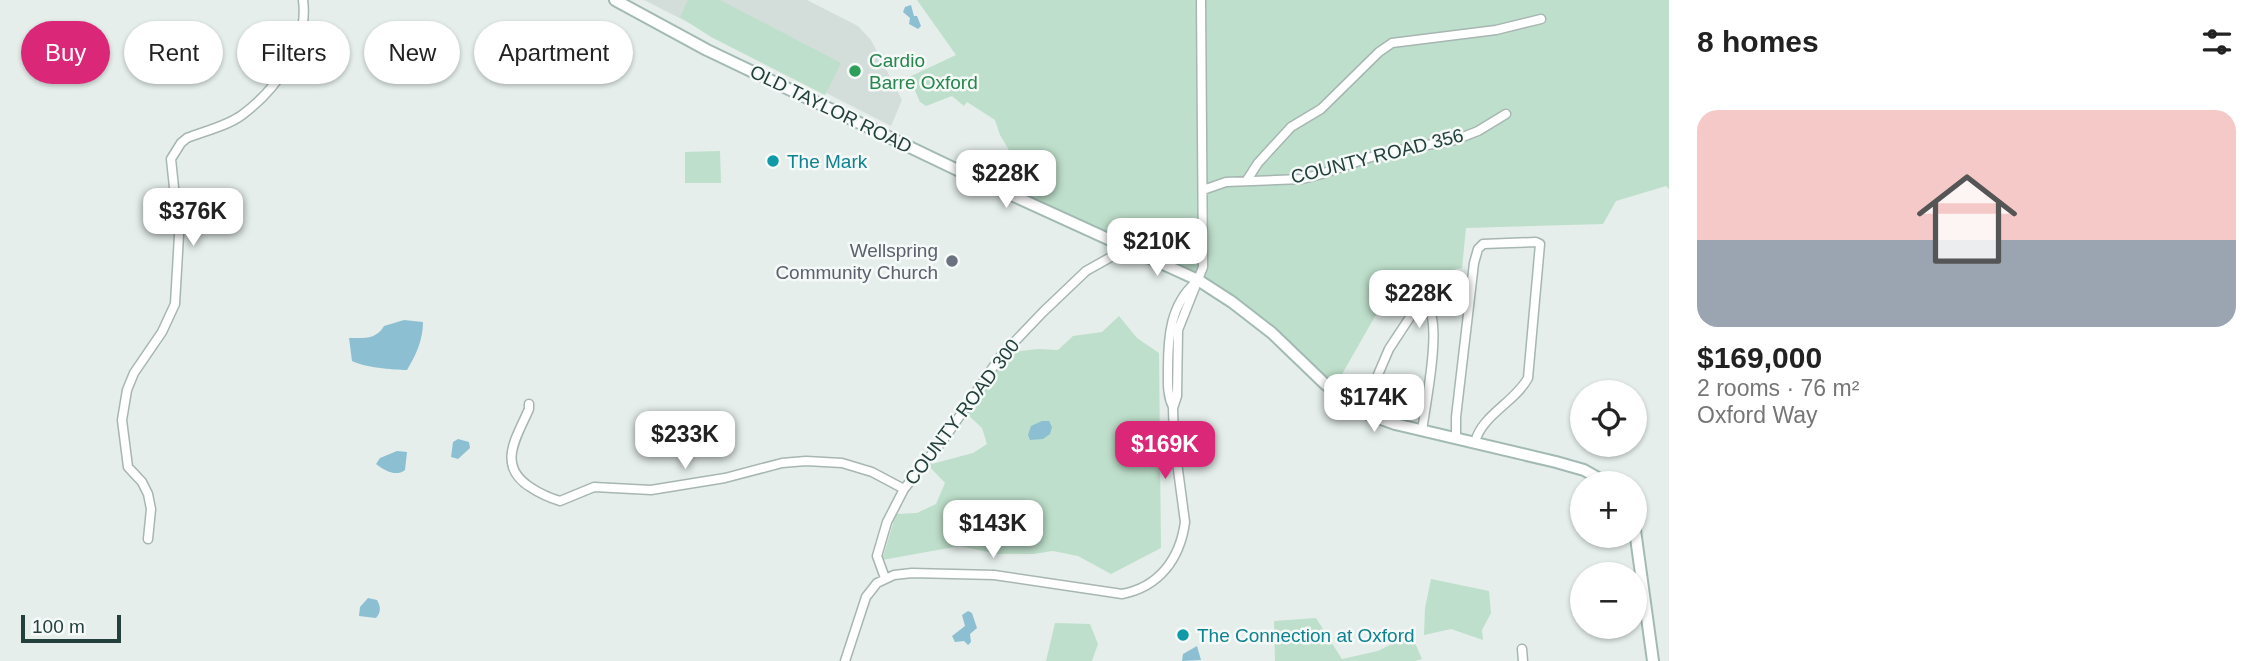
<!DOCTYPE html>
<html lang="en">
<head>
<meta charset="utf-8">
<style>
	:root { --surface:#fff; --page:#f6f6f6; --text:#222; --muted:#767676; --accent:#db2777 }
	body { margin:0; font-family:Arial,sans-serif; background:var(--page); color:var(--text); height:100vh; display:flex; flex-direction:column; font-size:26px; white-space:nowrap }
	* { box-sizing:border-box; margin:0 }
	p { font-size:23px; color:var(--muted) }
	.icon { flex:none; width:38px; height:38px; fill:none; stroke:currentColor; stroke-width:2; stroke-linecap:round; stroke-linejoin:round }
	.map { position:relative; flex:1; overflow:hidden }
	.details { display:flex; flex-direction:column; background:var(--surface); width:595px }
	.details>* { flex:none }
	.guide { position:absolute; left:21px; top:21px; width:665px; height:63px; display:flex; gap:14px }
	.fabs { position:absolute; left:1570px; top:380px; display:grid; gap:14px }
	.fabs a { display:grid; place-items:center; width:77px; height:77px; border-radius:50%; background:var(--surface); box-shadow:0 2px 5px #0004; font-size:35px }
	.scale { position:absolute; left:21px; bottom:18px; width:100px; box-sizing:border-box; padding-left:7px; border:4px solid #23403c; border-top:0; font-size:19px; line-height:24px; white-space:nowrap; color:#23403c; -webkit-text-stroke:5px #f5faf8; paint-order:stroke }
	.price { position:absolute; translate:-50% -60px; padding:0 16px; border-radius:14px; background:#fff; color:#222; font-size:23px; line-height:46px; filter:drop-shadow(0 2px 4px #0008) }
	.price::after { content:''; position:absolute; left:50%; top:42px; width:21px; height:16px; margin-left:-10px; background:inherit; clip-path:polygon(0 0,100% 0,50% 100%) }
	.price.on { background:var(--accent); color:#fff }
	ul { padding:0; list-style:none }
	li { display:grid; align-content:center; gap:14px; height:371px; padding:0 28px }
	li span { display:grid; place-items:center; height:217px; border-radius:21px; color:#555 }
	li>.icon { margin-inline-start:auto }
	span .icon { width:126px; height:126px; fill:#fffc; stroke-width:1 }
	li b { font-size:30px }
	h2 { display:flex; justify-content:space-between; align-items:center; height:84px; padding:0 28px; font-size:30px }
	.tag { padding:0 24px; border-radius:32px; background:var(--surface); box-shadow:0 2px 5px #0004; font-size:24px; line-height:63px }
	.tag.on { background:var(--accent); color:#fff }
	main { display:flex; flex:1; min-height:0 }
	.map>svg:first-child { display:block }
	.built { fill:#d3deda }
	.green { fill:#bedfcb }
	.water { fill:#8dbfd3 }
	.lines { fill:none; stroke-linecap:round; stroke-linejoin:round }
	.street-casing { stroke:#a7b6b3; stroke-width:11 }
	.secondary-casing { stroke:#a3bab4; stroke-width:14 }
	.street { stroke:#fff; stroke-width:8 }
	.secondary { stroke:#fff; stroke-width:10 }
	.leisure-dot { fill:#2e9e5b; stroke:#f5faf8; stroke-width:2.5 }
	.culture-dot { fill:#0f9aa8; stroke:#f5faf8; stroke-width:2.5 }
	.worship-dot { fill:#6b7280; stroke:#f5faf8; stroke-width:2.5 }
	.labels { text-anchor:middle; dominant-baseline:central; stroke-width:5; stroke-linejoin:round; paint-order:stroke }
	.leisure-label { font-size:19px; fill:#27864d; stroke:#f5faf8; text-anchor:start }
	.street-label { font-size:19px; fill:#23403c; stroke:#f5faf8 }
	.culture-label { font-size:19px; fill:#0d838f; stroke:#f5faf8; text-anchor:start }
	.worship-label { font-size:19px; fill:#5b616d; stroke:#f5faf8; text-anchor:end }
</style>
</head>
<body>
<main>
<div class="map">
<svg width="1669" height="661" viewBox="0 0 1669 661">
	<rect width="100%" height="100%" fill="#e5eeeb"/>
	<path class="built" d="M 644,0 L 807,0 L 858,26 L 871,40 L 902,100 L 891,126 Z"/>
	<path class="green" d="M 688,0 L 720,0 L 841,63 L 825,95 L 711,37 L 680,17 Z
		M 917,0 L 1669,0 L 1669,189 L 1666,186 L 1616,201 L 1603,224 L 1466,228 L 1462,268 L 1394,283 L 1333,390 L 1274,334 L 1198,280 L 1018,198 L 1019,167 L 1000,135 L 995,120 L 967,102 L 964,106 L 952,96 L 926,106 L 920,102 L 909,77 L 956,55 Z
		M 720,151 L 721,183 L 685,183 L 685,152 Z
		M 1119,316 L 1137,338 L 1159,353 L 1161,548 L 1111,574 L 1078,556 L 1053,551 L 1033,554 L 997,554 L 960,546 L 882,560 L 896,514 L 917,513 L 936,504 L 945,483 L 928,465 L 973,453 L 987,444 L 982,428 L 967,414 L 988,380 L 1011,352 L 1038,349 L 1058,350 L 1073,336 L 1102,332 Z
		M 1431,579 L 1489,591 L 1491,613 L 1482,630 L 1483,640 L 1451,629 L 1424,635 L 1425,608 Z
		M 1316,618 L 1342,659 L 1378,651 L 1411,634 L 1422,659 L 1415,661 L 1275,661 L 1274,621 Z
		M 1055,623 L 1090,624 L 1098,644 L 1092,661 L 1046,661 Z"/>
	<path class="water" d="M 911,5 L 914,16 L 917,16 L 921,26 L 918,29 L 909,24 L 910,18 L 903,12 L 905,7 Z
		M 404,320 L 423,322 C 423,340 416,355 407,370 C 393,370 363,367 352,361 L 349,338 C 363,338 376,340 384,326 Z
		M 1042,421 L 1049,421 L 1052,427 L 1050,434 L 1043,439 L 1030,440 L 1028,435 L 1031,426 Z
		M 458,439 L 469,442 L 470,448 L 458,459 L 451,457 L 453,442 Z
		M 397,451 L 407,452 L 405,470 C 396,477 385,471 376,464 L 380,458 Z
		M 368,598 L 377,600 C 381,607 381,612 376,618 L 359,616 L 360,607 Z
		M 968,611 L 972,613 L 977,628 L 970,634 L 971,642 L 968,645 L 964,641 L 955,642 L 952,636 L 965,626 L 962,615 Z
		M 1197,646 L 1201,660 L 1182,661 L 1183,654 Z"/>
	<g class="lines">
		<g class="street-casing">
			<path id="street" d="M 1247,180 L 1258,163 L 1291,127 L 1321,109 L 1379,52 L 1392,43 L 1496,30 L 1541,19
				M 1203,190 L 1226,182 L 1302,179 L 1318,175 L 1383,153 L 1455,140 L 1478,131 L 1506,114
				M 529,404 L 529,409 C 517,437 496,465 530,487 C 539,493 550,498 560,501 L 594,487 L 651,490 L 725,478 L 782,463 L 806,461 L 842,463 L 872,472 L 904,489
				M 1173,407 C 1167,395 1168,383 1168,369 C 1168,337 1170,305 1196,282
				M 1362,412 L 1389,349 L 1416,308 L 1428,308 C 1442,325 1425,407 1422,431
				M 1456,438 L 1456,417 L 1474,263 L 1478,249 L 1483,244 L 1536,242 L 1540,244 L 1528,378 C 1515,402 1482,415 1475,442
				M 148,539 L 151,509 L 148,494 L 142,482 L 128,467 L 122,420 L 127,390 L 134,373 L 162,332 L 175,304 L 179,235 L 171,159 L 181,143 L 187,138 C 205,131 227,126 242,115 C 277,89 309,44 303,0
				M 885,578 L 877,556 L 887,522 L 904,489 L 944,439 L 1000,357 L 1043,312 L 1086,271 L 1127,248
				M 1522,649 L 1523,661
				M 845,661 L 866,597 L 877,583 L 894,575 L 912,573 L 994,575 L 1122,594 C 1159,587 1180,559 1185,522 L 1174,440 L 1173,408 L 1177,396 L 1178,330 L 1203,267 L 1201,0"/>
		</g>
		<g class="secondary-casing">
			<path id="secondary" d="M 615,0 L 707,50 L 970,176 L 1198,280 L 1232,302 L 1272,333 L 1325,384 L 1362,412 L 1395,424 L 1556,462 L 1584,470 L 1607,483
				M 1634,523 L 1653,661"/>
		</g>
		<use href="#street" class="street"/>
		<use href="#secondary" class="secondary"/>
	</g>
	<circle class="leisure-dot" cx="855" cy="71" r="7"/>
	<g class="culture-dot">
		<circle cx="773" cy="161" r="7"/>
		<circle cx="1183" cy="635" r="7"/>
	</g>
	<circle class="worship-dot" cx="952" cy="261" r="7"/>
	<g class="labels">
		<g class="leisure-label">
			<text x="869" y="60">Cardio<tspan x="869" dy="22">Barre Oxford</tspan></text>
		</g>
		<g class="street-label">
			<text transform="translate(831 109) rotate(26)">OLD TAYLOR ROAD</text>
			<text transform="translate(1377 156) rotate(-14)">COUNTY ROAD 356</text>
			<text transform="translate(962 412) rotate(-53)">COUNTY ROAD 300</text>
		</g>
		<g class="culture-label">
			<text x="787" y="161">The Mark</text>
			<text x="1197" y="635">The Connection at Oxford</text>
		</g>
		<g class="worship-label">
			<text x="938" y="250">Wellspring<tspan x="938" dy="22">Community Church</tspan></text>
		</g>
	</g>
</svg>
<div class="fabs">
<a><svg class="icon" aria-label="locate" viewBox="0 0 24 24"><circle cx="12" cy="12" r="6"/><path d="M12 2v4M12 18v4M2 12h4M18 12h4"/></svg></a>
<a>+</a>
<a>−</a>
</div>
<div class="scale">100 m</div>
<b class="price" style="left:1006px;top:210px">$228K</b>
<b class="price" style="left:193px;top:248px">$376K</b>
<b class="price" style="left:1157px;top:278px">$210K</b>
<b class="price" style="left:1419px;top:330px">$228K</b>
<b class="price" style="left:1374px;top:434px">$174K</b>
<b class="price" style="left:685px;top:471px">$233K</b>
<b class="price on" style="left:1165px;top:481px">$169K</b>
<b class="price" style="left:993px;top:560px">$143K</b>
<div class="guide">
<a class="tag on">Buy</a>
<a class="tag">Rent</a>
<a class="tag">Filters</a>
<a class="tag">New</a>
<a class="tag">Apartment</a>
</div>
</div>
<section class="details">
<h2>8 homes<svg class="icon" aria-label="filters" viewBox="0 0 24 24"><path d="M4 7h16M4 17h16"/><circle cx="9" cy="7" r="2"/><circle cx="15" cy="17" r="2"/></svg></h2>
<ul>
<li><span style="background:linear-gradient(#f6c9c9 60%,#9aa5b1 0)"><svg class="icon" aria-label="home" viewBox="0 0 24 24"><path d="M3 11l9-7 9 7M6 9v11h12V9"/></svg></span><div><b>$169,000</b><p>2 rooms · 76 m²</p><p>Oxford Way</p></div></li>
</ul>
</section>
</main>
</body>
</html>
